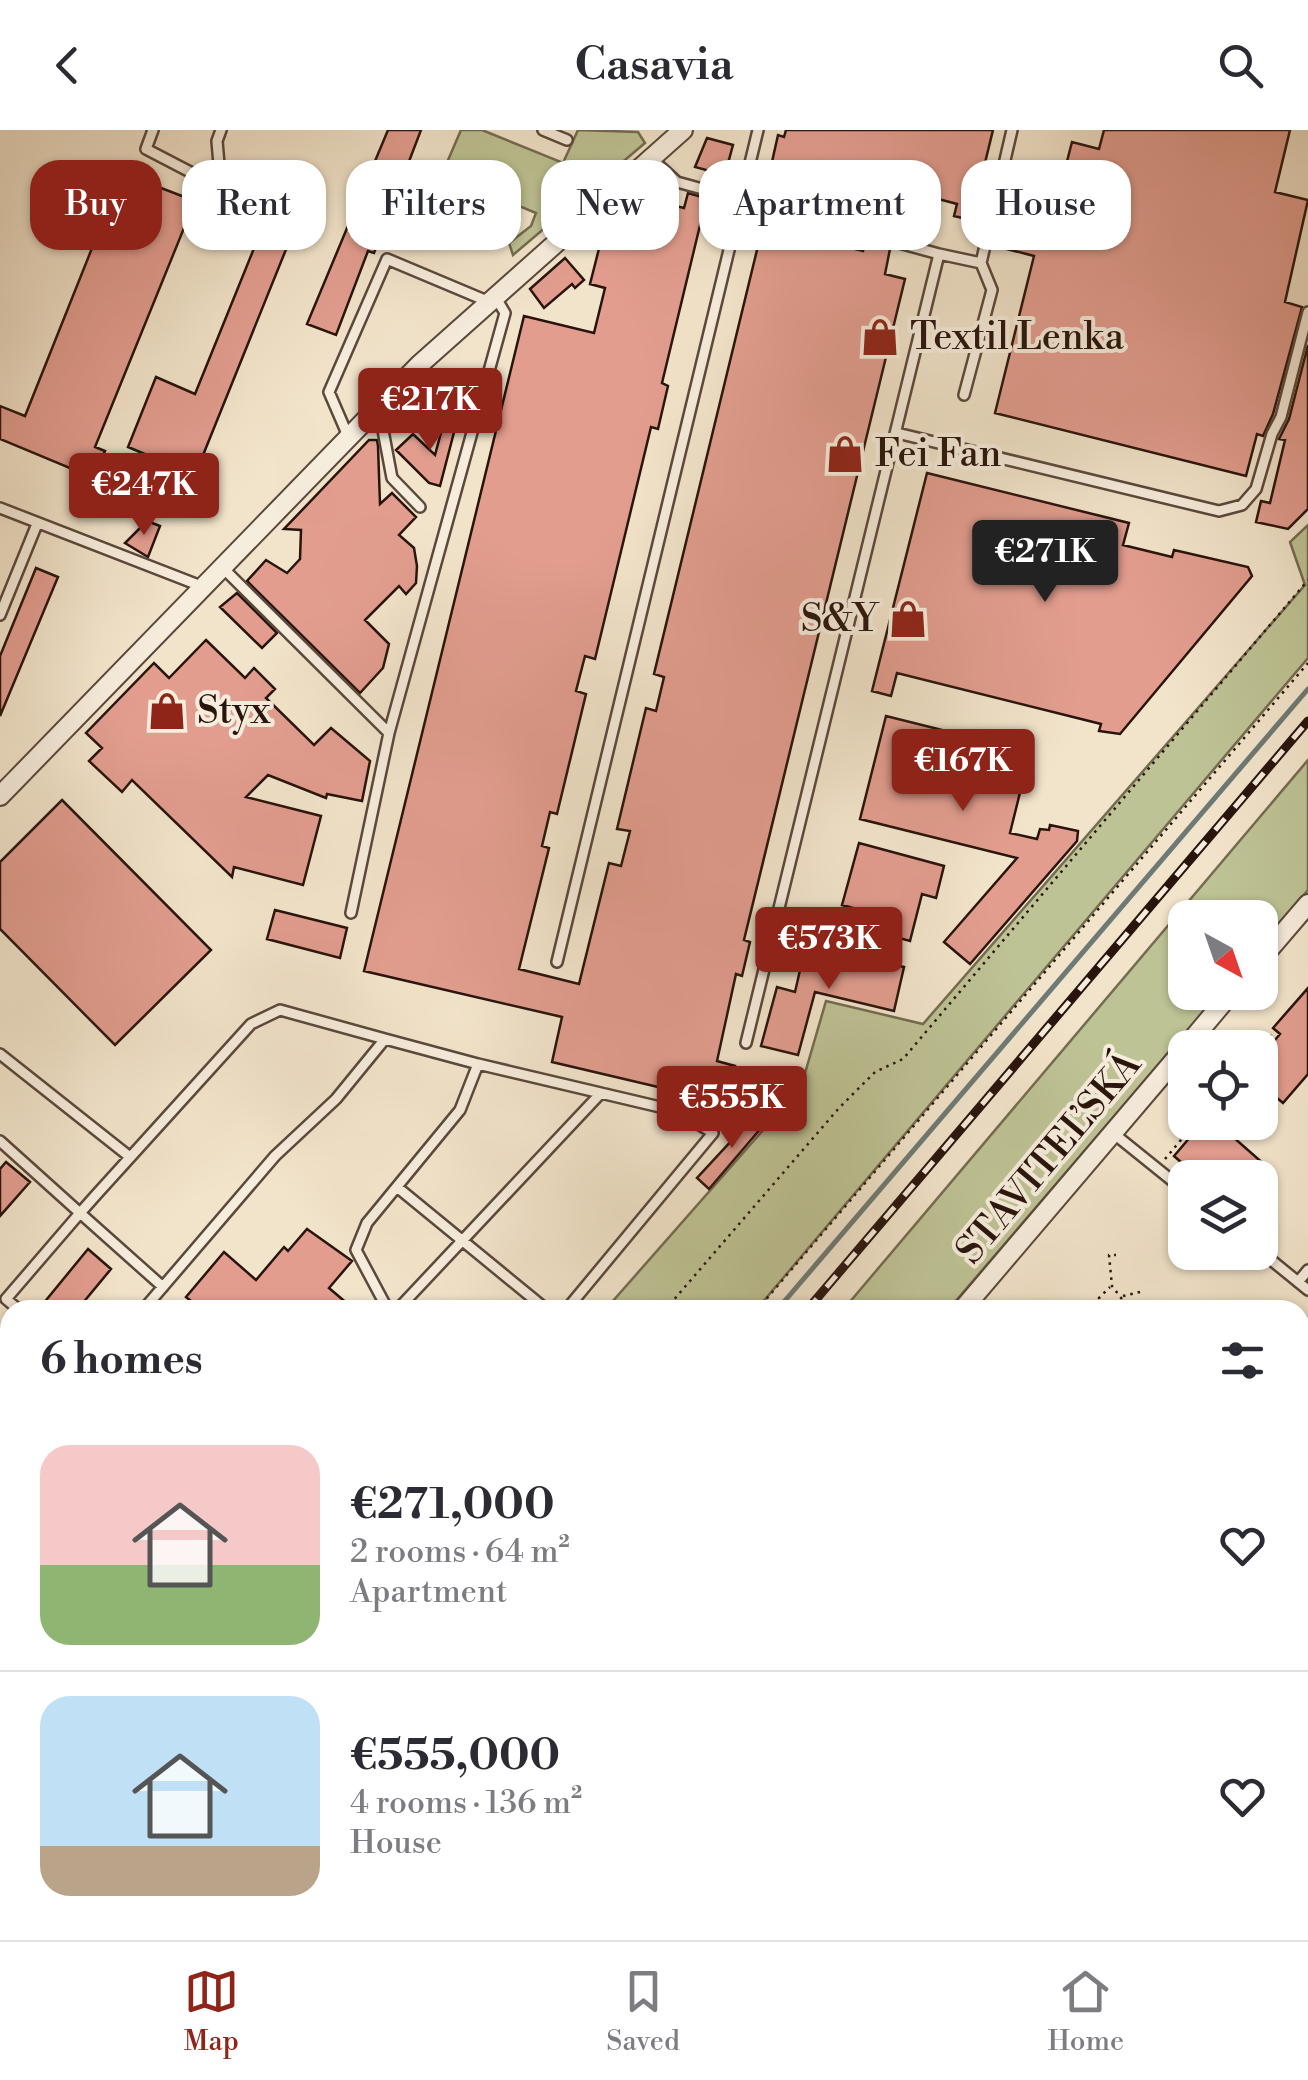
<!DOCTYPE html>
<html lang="en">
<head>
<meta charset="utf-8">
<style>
	:root { --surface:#fff; --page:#f2f2f3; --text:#2b2b33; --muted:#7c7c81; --line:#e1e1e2; --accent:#8f2418 }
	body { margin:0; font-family:"Libre Bodoni",serif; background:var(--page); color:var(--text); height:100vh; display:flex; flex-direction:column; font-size:38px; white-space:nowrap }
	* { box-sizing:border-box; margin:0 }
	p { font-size:32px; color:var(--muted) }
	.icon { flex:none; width:55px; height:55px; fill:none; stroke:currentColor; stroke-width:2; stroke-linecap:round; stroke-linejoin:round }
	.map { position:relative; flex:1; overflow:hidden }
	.side { position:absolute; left:0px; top:1170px; width:1310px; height:640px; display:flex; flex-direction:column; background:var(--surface); border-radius:30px 30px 0 0; box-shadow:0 2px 8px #0004 }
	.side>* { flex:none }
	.banner { position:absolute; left:30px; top:30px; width:1250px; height:90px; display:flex; gap:20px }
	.needle { width:65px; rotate:140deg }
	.buttons { position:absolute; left:1168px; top:770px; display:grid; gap:20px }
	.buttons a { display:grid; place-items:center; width:110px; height:110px; border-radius:20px; background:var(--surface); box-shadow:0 2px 8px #0004; font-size:50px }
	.price { position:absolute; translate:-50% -85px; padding:0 22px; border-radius:10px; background:var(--accent); color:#fff; font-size:32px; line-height:65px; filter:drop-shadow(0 2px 5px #0008) }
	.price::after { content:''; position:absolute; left:50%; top:60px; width:30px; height:22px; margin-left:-15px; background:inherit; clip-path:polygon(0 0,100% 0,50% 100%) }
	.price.current { background:#222; color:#fff }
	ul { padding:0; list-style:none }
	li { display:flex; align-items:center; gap:30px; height:250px; padding:0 40px }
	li+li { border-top:2px solid var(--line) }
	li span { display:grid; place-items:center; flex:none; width:280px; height:200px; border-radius:30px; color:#555 }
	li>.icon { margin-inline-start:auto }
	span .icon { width:120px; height:120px; fill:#fffc; stroke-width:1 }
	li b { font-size:42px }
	h2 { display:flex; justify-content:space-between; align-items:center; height:120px; padding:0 40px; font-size:42px }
	.pill { padding:0 35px; border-radius:30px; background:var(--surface); box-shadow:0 2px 8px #0004; font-size:35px; line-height:90px }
	.pill.current { background:var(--accent); color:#fff }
	header { display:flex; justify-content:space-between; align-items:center; height:130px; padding:0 40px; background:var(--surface); font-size:45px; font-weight:600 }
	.dock { display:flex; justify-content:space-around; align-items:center; height:140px; border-top:2px solid var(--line); background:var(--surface); font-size:28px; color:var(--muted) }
	.dock a { display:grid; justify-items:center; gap:5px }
	.dock .current { color:var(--accent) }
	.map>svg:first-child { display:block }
	.green { fill:#bec395; stroke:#746c50; stroke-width:2.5 }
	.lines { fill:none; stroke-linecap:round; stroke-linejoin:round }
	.stream { stroke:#6e7a75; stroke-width:5 }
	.building { fill:#e29d8f; stroke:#29140c; stroke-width:2.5 }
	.service-casing { stroke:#5b483c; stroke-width:14 }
	.minor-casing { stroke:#5b483c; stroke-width:22 }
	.path { stroke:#29140c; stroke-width:2.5; stroke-dasharray:2.5 5; stroke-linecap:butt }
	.service { stroke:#f7eddd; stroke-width:9 }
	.minor { stroke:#f7eddd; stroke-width:18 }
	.rail-casing { stroke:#29140c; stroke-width:9 }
	.rail { stroke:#f7eddd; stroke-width:5; stroke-dasharray:15; stroke-linecap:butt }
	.labels { text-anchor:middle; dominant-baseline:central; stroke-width:8; stroke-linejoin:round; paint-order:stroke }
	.poi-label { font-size:38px; fill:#29140c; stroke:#f7eddd; text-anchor:start }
	.street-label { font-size:38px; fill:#29140c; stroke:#f7eddd }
</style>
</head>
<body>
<header><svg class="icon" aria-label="back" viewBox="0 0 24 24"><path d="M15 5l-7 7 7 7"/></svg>Casavia<svg class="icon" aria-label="search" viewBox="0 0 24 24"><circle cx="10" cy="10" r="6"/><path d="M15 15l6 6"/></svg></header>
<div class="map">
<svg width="1308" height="1810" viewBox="0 0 1308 1810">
	<rect width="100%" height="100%" fill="#f2e4cb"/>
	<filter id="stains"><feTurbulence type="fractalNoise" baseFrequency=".002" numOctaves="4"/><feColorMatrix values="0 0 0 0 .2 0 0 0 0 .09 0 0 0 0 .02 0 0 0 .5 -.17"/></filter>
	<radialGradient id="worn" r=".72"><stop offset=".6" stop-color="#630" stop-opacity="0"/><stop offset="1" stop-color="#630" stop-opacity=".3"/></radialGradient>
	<path class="green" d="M 461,0 L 482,0 L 563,33 L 578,0 L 638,2 L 645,13 L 513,125 L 509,113 L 531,96 L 536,83 L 442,44 Z
		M 1308,395 L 1308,528 L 756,1180 L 605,1180 L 801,957 L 826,871 L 923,894 L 1305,455 L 1290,412 Z
		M 1308,630 L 1308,760 L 1260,816 L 1260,788 L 1185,788 L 1185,862 L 1220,863 L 948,1180 L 843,1180 Z
		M 81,1800 L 229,1800 L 220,1810 L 72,1810 Z
		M 314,1800 L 734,1800 L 747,1810 L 305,1810 Z
		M 775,1800 L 994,1800 L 1006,1810 L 767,1810 Z"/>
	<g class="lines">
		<path class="stream" d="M 777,1180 L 1308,559
			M 239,1810 L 248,1800"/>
	</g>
	<path class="building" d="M 388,0 L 421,0 L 374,123 L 368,121 L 336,205 L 307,194 Z
		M 786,0 L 993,0 L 971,90 L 954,86 L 957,74 L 931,67 L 929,74 L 923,72 L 912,96 L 881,99 L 884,88 L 772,63 L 767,54 L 778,5 L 784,7 Z
		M 1104,0 L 1290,0 L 1275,62 L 1308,70 L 1285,172 L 1302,177 L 1273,284 L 1263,306 L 1257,304 L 1246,346 L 995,283 L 1034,126 L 1007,119 L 1015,89 L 1050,97 L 1072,12 L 1099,19 Z
		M 707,8 L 733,15 L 727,37 L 719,35 L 717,43 L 695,37 Z
		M 122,43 L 195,71 L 95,317 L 105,321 L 99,334 L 90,331 L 84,344 L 0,309 L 0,276 L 25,286 Z
		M 688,63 L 723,73 L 718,91 L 702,87 L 662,253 L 668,256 L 658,299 L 651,297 L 595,529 L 585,526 L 576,561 L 586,564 L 557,684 L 550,682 L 542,716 L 549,718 L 519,839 L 579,854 L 609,733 L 621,736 L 630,701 L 617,699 L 646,578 L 656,581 L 664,547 L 654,544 L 765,87 L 833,104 L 831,113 L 863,121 L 865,112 L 890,119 L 885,144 L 905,149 L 744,810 L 750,812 L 742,846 L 736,844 L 717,931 L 735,936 L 726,973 L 552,932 L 562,887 L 364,841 L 524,186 L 594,203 L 605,158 L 590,154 L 606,91 L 640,100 L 651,70 L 684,78 Z
		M 261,101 L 289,112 L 195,345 L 181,339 L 163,383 L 148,377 L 166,333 L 128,317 L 156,247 L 195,264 Z
		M 565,128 L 584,150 L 575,158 L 572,154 L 544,178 L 530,159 Z
		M 1308,215 L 1308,379 L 1288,399 L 1256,392 L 1261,371 L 1270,373 L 1285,310 L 1279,309 L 1289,289 Z
		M 446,284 L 458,287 L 440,356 L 429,353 L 396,320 L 413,304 L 435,325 Z
		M 369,310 L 377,310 L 378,316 L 380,374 L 392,363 L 416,387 L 399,405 L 414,418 L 417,436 L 416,453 L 406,464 L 399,456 L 365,490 L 389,514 L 383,538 L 360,563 L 247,451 L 266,430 L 287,443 L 300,429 L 301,400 L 284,399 Z
		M 927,343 L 1129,393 L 1123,415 L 1172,427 L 1174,420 L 1248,437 L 1252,446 L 1120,604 L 1099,601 L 1101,594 L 897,543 L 891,566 L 872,561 Z
		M 147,391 L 160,396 L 148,427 L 125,413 Z
		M 36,438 L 58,447 L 0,586 L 0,526 Z
		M 237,463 L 277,503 L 262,518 L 220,477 Z
		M 206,510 L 245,548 L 254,538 L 275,559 L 266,568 L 314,615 L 331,598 L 370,631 L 362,671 L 327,664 L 326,668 L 268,645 L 246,667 L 321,686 L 303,755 L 234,737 L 232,747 L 132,650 L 122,662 L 89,631 L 102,618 L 86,603 L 154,533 L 169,548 Z
		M 886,586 L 1030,622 L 1010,703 L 1037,709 L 1040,699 L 1049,700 L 1050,695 L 1078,701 L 1077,711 L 970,834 L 944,812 L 1017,728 L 860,689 Z
		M 62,670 L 211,820 L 115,915 L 0,799 L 0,732 Z
		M 859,713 L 944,736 L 936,768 L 922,764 L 910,811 L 870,800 L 875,784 L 842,775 Z
		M 275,780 L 347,798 L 340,828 L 267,809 Z
		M 806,814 L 904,837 L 894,881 L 815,862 L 798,925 L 761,916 L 777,857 L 795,862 Z
		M 1308,858 L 1308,944 L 1283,973 L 1271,963 L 1260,976 L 1260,928 L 1280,904 L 1273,898 Z
		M 758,982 L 768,990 L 709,1059 L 697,1048 Z
		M 1203,992 L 1246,992 L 1233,1007 L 1266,1036 L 1256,1048 L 1222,1048 L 1208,1036 L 1198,1047 L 1174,1026 Z
		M 6,1032 L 30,1052 L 0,1086 L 0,1039 Z
		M 307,1099 L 352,1131 L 329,1158 L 355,1180 L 202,1180 L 186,1167 L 224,1122 L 256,1150 L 284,1117 L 288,1121 Z
		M 88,1119 L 111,1139 L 77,1180 L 38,1180 Z"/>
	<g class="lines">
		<g class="service-casing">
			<path id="service" d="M 153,0 L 146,19 L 221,58
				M 221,0 L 217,11 L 221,58 L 247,75
				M 543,0 L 567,10
				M 652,29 L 677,52 L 939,124 L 746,913
				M 939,124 L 981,133 L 1012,0
				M 964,265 L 992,160 L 981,133
				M 379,279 L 392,348 L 420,377
				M 897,303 L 1219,381 L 1242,375 L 1256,359 L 1272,304 L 1281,287 L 1308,182
				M 348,306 L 329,262 L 387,129 L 487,171
				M 0,378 L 201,456
				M 223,438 L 389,603
				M 0,485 L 37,394
				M 351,783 L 389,603 L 505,183 L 496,168
				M 557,832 L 758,0
				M 0,924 L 130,1027
				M 478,934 L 677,981 L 713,1003 L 566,1180
				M 1113,1003 L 1185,1061
				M 0,1011 L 80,1083 L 6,1169 L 19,1180
				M 397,1057 L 547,1180
				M 1260,1121 L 1308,1160
				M 1298,1152 L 1308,1140
				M 163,1157 L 80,1083 L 96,1065 L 251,894 L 280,880 L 385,909
				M 143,1180 L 275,1026 L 336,969 L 385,909 L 478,934 L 460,980 L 367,1093 L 356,1120 L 388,1180
				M 397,1180 L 601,963
				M 0,1344 L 10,1336
				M 0,1348 L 10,1356
				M 0,1395 L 10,1404
				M 0,1499 L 10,1488
				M 0,1679 L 10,1688
				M 58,1810 L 68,1800
				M 757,1810 L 766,1800"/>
		</g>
		<g class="minor-casing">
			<path id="minor" d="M 0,666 L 419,235 L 683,0
				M 1260,830 L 1308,774
				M 1185,918 L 1232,862
				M 962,1180 L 1185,918
				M 450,1810 L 452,1800"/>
		</g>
		<path class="path" d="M 1260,918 L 1273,903
			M 1165,1029 L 1196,992
			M 1123,1166 L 1144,1161
			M 1105,1174 L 1099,1168 L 1110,1157
			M 665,1180 L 839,978 L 875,942 L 903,929 L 1308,450
			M 757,1180 L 1308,533
			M 1101,1180 L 1105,1174 L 1110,1179
			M 1112,1180 L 1122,1169 L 1112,1156 L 1109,1125 L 1116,1125
			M 0,1433 L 10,1442
			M 0,1459 L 10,1447
			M 354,1800 L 367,1810
			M 566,1800 L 588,1810
			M 216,1810 L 223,1800
			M 305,1810 L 314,1800"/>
		<use href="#service" class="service"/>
		<use href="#minor" class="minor"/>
		<g class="rail-casing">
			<path id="rail" d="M 807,1180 L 1308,591
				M 284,1810 L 293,1800"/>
		</g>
		<use href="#rail" class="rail"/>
	</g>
	<defs>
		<g id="shop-bare" transform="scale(3)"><path d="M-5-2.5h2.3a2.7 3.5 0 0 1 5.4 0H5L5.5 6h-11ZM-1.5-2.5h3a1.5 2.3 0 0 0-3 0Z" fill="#8f2418" stroke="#f7eddd" stroke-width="2.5" paint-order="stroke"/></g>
	</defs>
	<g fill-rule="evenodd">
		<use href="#shop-bare" x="880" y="207"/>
		<use href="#shop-bare" x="845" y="324"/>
		<use href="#shop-bare" x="908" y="489"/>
		<use href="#shop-bare" x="167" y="581"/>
	</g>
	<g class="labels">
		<g class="poi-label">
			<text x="910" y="207">Textil Lenka</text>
			<text x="875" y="324">Fei Fan</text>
			<text x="878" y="489" text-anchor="end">S&amp;Y</text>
			<text x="197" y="581">Styx</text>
		</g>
		<g class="street-label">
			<text transform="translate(1049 1028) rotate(-50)">STAVITEĽSKÁ</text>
		</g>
	</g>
	<rect width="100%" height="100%" filter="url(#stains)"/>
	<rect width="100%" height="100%" fill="url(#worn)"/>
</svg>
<div class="buttons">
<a><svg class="needle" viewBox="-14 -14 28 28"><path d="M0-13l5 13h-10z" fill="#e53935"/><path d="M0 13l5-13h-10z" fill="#7c7c81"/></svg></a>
<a><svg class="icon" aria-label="locate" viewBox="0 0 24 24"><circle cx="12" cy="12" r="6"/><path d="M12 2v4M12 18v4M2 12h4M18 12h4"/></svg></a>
<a><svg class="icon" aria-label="layers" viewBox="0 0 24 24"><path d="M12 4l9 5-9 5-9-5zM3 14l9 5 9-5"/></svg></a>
</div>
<b class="price" style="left:430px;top:323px">€217K</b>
<b class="price" style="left:144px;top:408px">€247K</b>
<b class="price current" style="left:1045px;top:475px">€271K</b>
<b class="price" style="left:963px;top:684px">€167K</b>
<b class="price" style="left:829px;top:862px">€573K</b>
<b class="price" style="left:732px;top:1021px">€555K</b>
<div class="banner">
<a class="pill current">Buy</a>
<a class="pill">Rent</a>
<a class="pill">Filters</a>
<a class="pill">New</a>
<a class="pill">Apartment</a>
<a class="pill">House</a>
</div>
<section class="side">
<h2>6 homes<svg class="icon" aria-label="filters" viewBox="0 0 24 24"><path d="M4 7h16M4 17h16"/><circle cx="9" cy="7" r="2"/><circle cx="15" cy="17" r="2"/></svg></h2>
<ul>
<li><span style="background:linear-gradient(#f6c9c9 60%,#8fb573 0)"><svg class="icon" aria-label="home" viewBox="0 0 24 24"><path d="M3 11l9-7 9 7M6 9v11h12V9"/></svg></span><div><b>€271,000</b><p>2 rooms · 64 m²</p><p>Apartment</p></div><svg class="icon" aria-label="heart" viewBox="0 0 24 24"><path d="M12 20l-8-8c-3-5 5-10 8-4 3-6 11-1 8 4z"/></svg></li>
<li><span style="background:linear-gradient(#bfe0f5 75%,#b9a48a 0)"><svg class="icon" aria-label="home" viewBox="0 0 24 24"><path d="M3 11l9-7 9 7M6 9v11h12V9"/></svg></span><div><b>€555,000</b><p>4 rooms · 136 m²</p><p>House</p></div><svg class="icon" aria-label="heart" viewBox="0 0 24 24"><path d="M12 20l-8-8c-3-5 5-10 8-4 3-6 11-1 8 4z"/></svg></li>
</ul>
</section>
</div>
<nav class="dock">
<a class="current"><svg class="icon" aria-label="map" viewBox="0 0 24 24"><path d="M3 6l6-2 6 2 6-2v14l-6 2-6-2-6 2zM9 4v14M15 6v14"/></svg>Map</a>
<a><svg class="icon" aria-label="saved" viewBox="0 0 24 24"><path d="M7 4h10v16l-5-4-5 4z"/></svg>Saved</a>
<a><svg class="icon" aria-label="home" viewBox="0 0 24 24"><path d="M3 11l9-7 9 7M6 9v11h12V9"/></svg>Home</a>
</nav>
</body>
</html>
